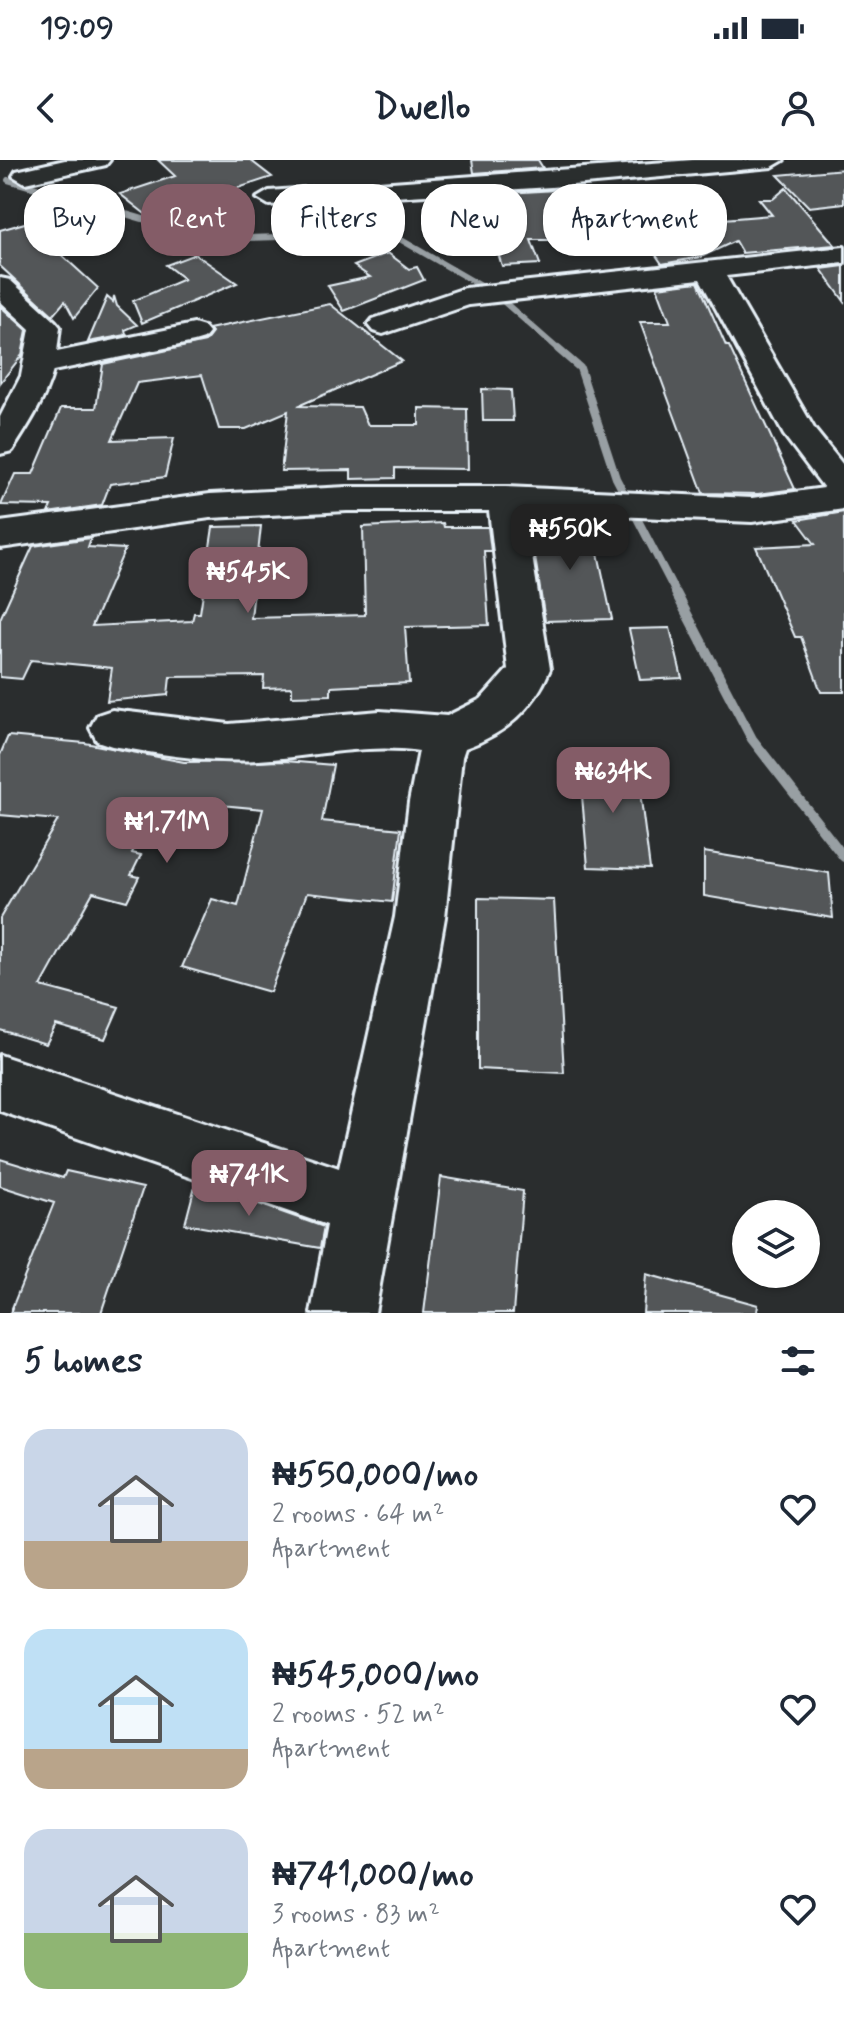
<!DOCTYPE html>
<html lang="en">
<head>
<meta charset="utf-8">
<style>
	:root { --surface:#fff; --page:#f2f2f3; --text:#1f2937; --muted:#747a83; --accent:#845c67 }
	body { margin:0; font-family:Mynerve,sans-serif; background:var(--page); color:var(--text); height:100vh; display:flex; flex-direction:column; font-size:30px; white-space:nowrap }
	* { box-sizing:border-box; margin:0 }
	p { font-size:26px; color:var(--muted) }
	.icon { flex:none; width:44px; height:44px; fill:none; stroke:currentColor; stroke-width:2; stroke-linecap:round; stroke-linejoin:round }
	.map { position:relative; height:1153px; overflow:hidden }
	.drawer { display:flex; flex-direction:column; background:var(--surface); flex:1 }
	.drawer>* { flex:none }
	.banner { position:absolute; left:24px; top:24px; width:796px; height:72px; display:flex; gap:16px }
	.buttons { position:absolute; left:732px; top:1040px; display:grid; gap:16px }
	.buttons a { display:grid; place-items:center; width:88px; height:88px; border-radius:50%; background:var(--surface); box-shadow:0 2px 6px #0004; font-size:40px }
	.price { position:absolute; translate:-50% -68px; padding:0 18px; border-radius:16px; background:var(--accent); color:#fff; font-size:26px; line-height:52px; filter:drop-shadow(0 2px 4px #0008) }
	.price::after { content:''; position:absolute; left:50%; top:48px; width:24px; height:18px; margin-left:-12px; background:inherit; clip-path:polygon(0 0,100% 0,50% 100%) }
	.price.active { background:#222; color:#fff }
	ul { padding:0; list-style:none }
	li { display:flex; align-items:center; gap:24px; height:200px; padding:0 24px }
	li span { display:grid; place-items:center; flex:none; width:224px; height:160px; border-radius:24px; color:#555 }
	li>.icon { margin-inline-start:auto }
	span .icon { width:96px; height:96px; fill:#fffc; stroke-width:1 }
	li b { font-size:34px }
	h2 { display:flex; justify-content:space-between; align-items:center; height:96px; padding:0 24px; font-size:34px }
	.tag { padding:0 28px; border-radius:32px; background:var(--surface); box-shadow:0 2px 6px #0004; font-size:28px; line-height:72px }
	.tag.active { background:var(--accent); color:#fff }
	.status { display:flex; justify-content:space-between; align-items:center; height:56px; padding:0 40px; background:var(--surface); direction:ltr }
	.status svg { height:22px; fill:currentColor }
	header { display:flex; justify-content:space-between; align-items:center; height:104px; padding:0 24px; background:var(--surface); font-size:36px; font-weight:800 }
	.map>svg:first-child { display:block }
	.lines { fill:none; stroke-linecap:round; stroke-linejoin:round }
	.stream-far2 { stroke:#989fa3; stroke-width:6 }
	.stream-far1 { stroke:#989fa3; stroke-width:8 }
	.stream { stroke:#989fa3; stroke-width:10 }
	.building { fill:#535759; stroke:#e8f1f8; stroke-width:2 }
	.minor-casing { stroke:#e8f1f8; stroke-width:6 }
	.minor { fill:#2a2d2e; fill-rule:evenodd }
</style>
</head>
<body>
<div class="status"><b>19:09</b><svg viewBox="0 0 49 12"><path d="M0 12V9h3v3zM5 12V6h3v6zM10 12V3h3v9zM15 12V0h3v12zM26 1h20v11H26zM47 4h2v5h-2z"/></svg></div>
<header><svg class="icon" aria-label="back" viewBox="0 0 24 24"><path d="M15 5l-7 7 7 7"/></svg>Dwello<svg class="icon" aria-label="person" viewBox="0 0 24 24"><circle cx="12" cy="8" r="4"/><path d="M4 21q1-7 8-7t8 7"/></svg></header>
<div class="map">
<svg width="844" height="1153" viewBox="0 0 844 1153">
	<rect width="100%" height="100%" fill="#2a2d2e"/>
	<filter id="ink" filterUnits="userSpaceOnUse"><feTurbulence type="fractalNoise" baseFrequency=".0125" numOctaves="2"/><feDisplacementMap in="SourceGraphic" scale="16" xChannelSelector="R" yChannelSelector="G"/><feConvolveMatrix kernelMatrix="1 2 1 2 8 2 1 2 1" color-interpolation-filters="sRGB"/></filter>
	<g filter="url(#ink)">
		<g class="lines">
			<path class="stream-far2" d="M 8,20 L 212,79 L 391,74 L 495,134 L 560,191"/>
			<path class="stream-far1" d="M 558,189 L 580,208 L 616,318 L 677,435"/>
			<path class="stream" d="M 676,433 L 752,579 L 844,697"/>
		</g>
		<path class="building" d="M 158,0 L 250,0 L 272,17 L 149,57 L 120,34 L 175,16 Z
			M 472,0 L 538,0 L 543,8 L 474,13 Z
			M 844,9 L 844,43 L 809,47 L 778,15 Z
			M 786,28 L 835,85 L 742,93 L 735,81 L 701,97 L 662,104 L 636,66 L 772,55 L 759,39 L 773,39 Z
			M 556,30 L 587,80 L 531,80 L 540,104 L 502,106 L 491,71 L 483,72 L 477,35 Z
			M 32,61 L 53,87 L 98,128 L 74,158 L 65,141 L 53,155 L 0,106 L 0,70 Z
			M 388,93 L 409,109 L 417,107 L 424,120 L 344,151 L 328,126 L 370,117 L 354,106 Z
			M 195,94 L 237,123 L 142,163 L 133,141 L 184,119 L 166,105 Z
			M 844,106 L 844,141 L 821,109 Z
			M 698,122 L 726,186 L 729,186 L 795,329 L 758,334 L 703,333 L 640,162 L 670,162 L 657,127 Z
			M 114,136 L 117,146 L 137,165 L 125,170 L 126,175 L 88,182 L 107,137 L 113,142 Z
			M 330,144 L 402,201 L 298,246 L 360,247 L 368,265 L 419,265 L 419,248 L 467,249 L 468,309 L 395,308 L 395,318 L 351,319 L 351,310 L 281,311 L 288,251 L 246,269 L 219,269 L 202,215 L 137,223 L 112,280 L 174,278 L 165,317 L 110,324 L 102,345 L 48,353 L 51,346 L 1,345 L 15,314 L 33,314 L 61,248 L 96,248 L 103,204 L 205,182 L 212,173 L 209,169 Z
			M 0,146 L 27,170 L 22,195 L 0,223 Z
			M 482,229 L 511,230 L 513,261 L 483,261 Z
			M 844,352 L 844,532 L 821,532 L 801,477 L 795,477 L 756,387 L 815,384 L 797,360 Z
			M 591,360 L 612,459 L 545,461 L 530,365 Z
			M 443,363 L 444,367 L 488,367 L 491,391 L 484,391 L 489,465 L 405,467 L 409,523 L 331,527 L 331,535 L 292,536 L 292,527 L 263,528 L 264,516 L 170,517 L 168,535 L 107,541 L 112,508 L 31,500 L 22,519 L 0,517 L 0,459 L 33,386 L 91,378 L 88,387 L 125,389 L 92,466 L 192,461 L 194,453 L 200,453 L 213,367 L 261,366 L 251,458 L 365,455 L 363,367 Z
			M 670,468 L 682,518 L 640,520 L 629,469 Z
			M 8,576 L 85,583 L 184,602 L 285,601 L 333,605 L 322,661 L 401,669 L 392,742 L 307,733 L 270,832 L 182,807 L 212,739 L 238,746 L 263,649 L 156,639 L 132,693 L 141,695 L 131,715 L 139,717 L 127,741 L 93,732 L 41,826 L 119,847 L 105,879 L 56,865 L 46,884 L 0,870 L 0,758 L 58,660 L 0,655 L 0,595 Z
			M 579,600 L 636,601 L 650,709 L 588,707 Z
			M 704,692 L 829,713 L 833,758 L 704,736 Z
			M 478,738 L 554,740 L 564,913 L 478,909 Z
			M 0,999 L 63,1018 L 66,1011 L 143,1028 L 101,1153 L 10,1153 L 54,1043 L 0,1026 Z
			M 441,1017 L 523,1031 L 513,1153 L 424,1153 Z
			M 196,1022 L 324,1067 L 320,1088 L 185,1064 Z
			M 646,1114 L 758,1145 L 757,1153 L 643,1153 Z"/>
		<g class="lines">
			<g class="minor-casing">
				<path id="minor" d="M 65,0 L 110,0 L 106,5 L 25,23 L 13,16 L 16,11 Z
					M 693,0 L 784,0 L 772,7 L 551,27 L 269,45 L 257,38 L 269,31 Z
					M 844,87 L 844,103 L 726,116 L 815,270 L 844,306 L 844,349 L 752,362 L 525,352 L 550,509 C 533,550 506,573 465,588 L 462,597 L 445,757 L 375,1153 L 311,1153 L 327,1065 L 0,951 L 0,895 L 339,1008 L 395,757 L 409,642 L 419,591 C 365,583 313,597 259,600 C 209,603 161,594 112,586 L 97,581 L 90,568 L 97,555 L 112,550 L 229,564 L 380,551 L 447,556 L 481,539 L 508,509 L 489,351 L 347,351 L 210,358 L 0,388 L 0,362 L 210,334 L 347,327 L 505,327 L 752,338 L 824,328 L 784,275 L 700,119 L 469,145 L 383,174 L 373,171 L 368,165 L 373,159 L 465,128 Z
					M 0,118 L 10,120 L 55,161 L 60,167 L 57,192 L 194,164 L 204,167 L 209,173 L 204,179 L 194,182 L 53,211 C 45,240 28,266 12,291 L 0,294 L 0,257 L 21,216 L 30,169 L 0,141 Z"/>
			</g>
			<use href="#minor" class="minor"/>
		</g>
	</g>
</svg>
<div class="buttons">
<a><svg class="icon" aria-label="layers" viewBox="0 0 24 24"><path d="M12 4l9 5-9 5-9-5zM3 14l9 5 9-5"/></svg></a>
</div>
<b class="price active" style="left:570px;top:412px">₦550K</b>
<b class="price" style="left:248px;top:455px">₦545K</b>
<b class="price" style="left:613px;top:655px">₦634K</b>
<b class="price" style="left:167px;top:705px">₦1.71M</b>
<b class="price" style="left:249px;top:1058px">₦741K</b>
<div class="banner">
<a class="tag">Buy</a>
<a class="tag active">Rent</a>
<a class="tag">Filters</a>
<a class="tag">New</a>
<a class="tag">Apartment</a>
</div>
</div>
<section class="drawer">
<h2>5 homes<svg class="icon" aria-label="filters" viewBox="0 0 24 24"><path d="M4 7h16M4 17h16"/><circle cx="9" cy="7" r="2"/><circle cx="15" cy="17" r="2"/></svg></h2>
<ul>
<li><span style="background:linear-gradient(#c9d6e8 70%,#b9a48a 0)"><svg class="icon" aria-label="home" viewBox="0 0 24 24"><path d="M3 11l9-7 9 7M6 9v11h12V9"/></svg></span><div><b>₦550,000/mo</b><p>2 rooms · 64 m²</p><p>Apartment</p></div><svg class="icon" aria-label="heart" viewBox="0 0 24 24"><path d="M12 20l-8-8c-3-5 5-10 8-4 3-6 11-1 8 4z"/></svg></li>
<li><span style="background:linear-gradient(#bfe0f5 75%,#b9a48a 0)"><svg class="icon" aria-label="home" viewBox="0 0 24 24"><path d="M3 11l9-7 9 7M6 9v11h12V9"/></svg></span><div><b>₦545,000/mo</b><p>2 rooms · 52 m²</p><p>Apartment</p></div><svg class="icon" aria-label="heart" viewBox="0 0 24 24"><path d="M12 20l-8-8c-3-5 5-10 8-4 3-6 11-1 8 4z"/></svg></li>
<li><span style="background:linear-gradient(#c9d6e8 65%,#8fb573 0)"><svg class="icon" aria-label="home" viewBox="0 0 24 24"><path d="M3 11l9-7 9 7M6 9v11h12V9"/></svg></span><div><b>₦741,000/mo</b><p>3 rooms · 83 m²</p><p>Apartment</p></div><svg class="icon" aria-label="heart" viewBox="0 0 24 24"><path d="M12 20l-8-8c-3-5 5-10 8-4 3-6 11-1 8 4z"/></svg></li>
</ul>
</section>
</body>
</html>
